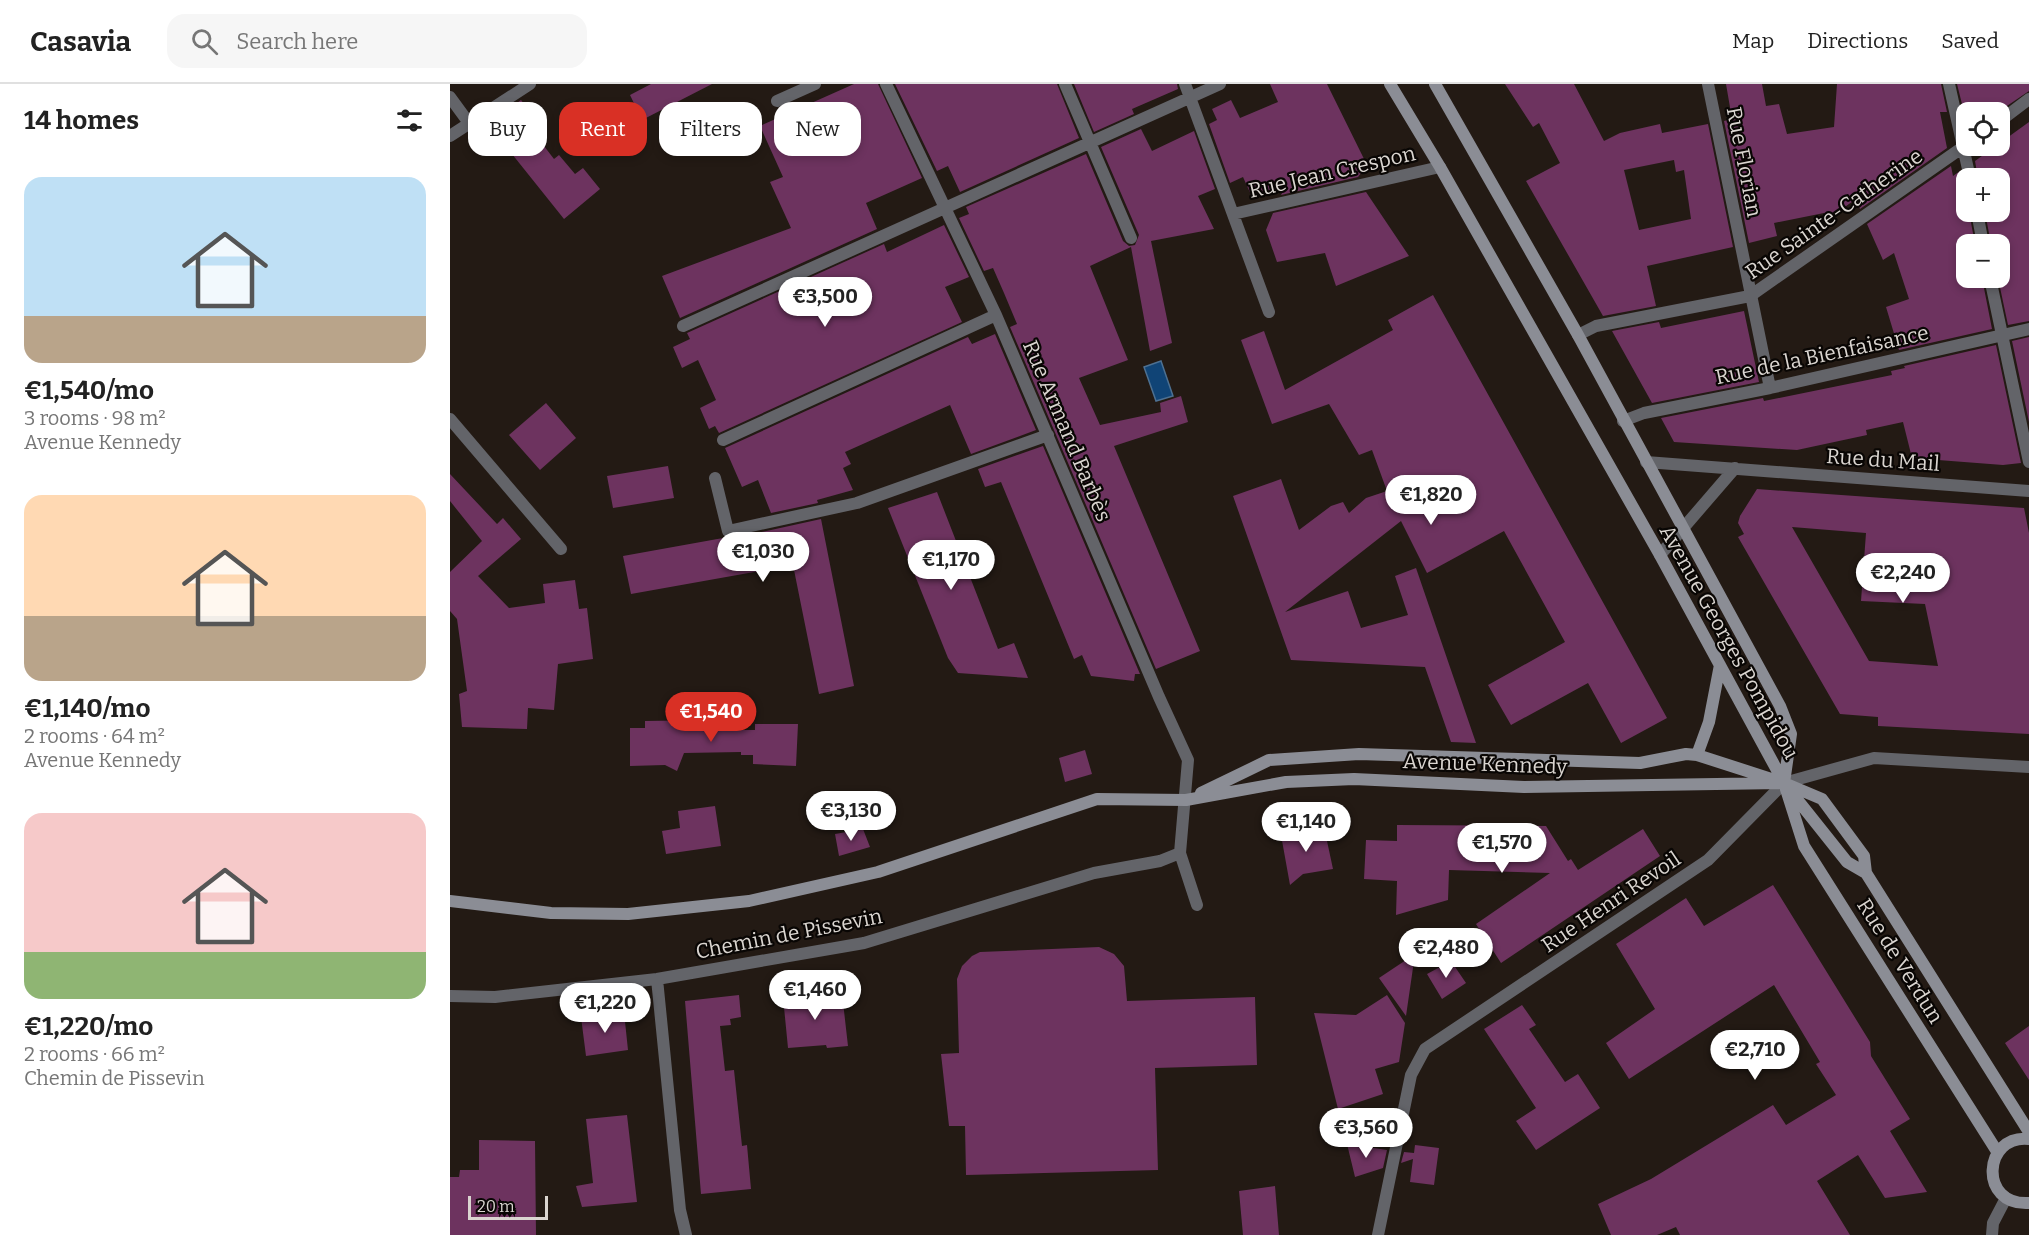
<!DOCTYPE html>
<html lang="en">
<head>
<meta charset="utf-8">
<style>
	:root { --surface:#fff; --page:#f6f6f6; --text:#222; --muted:#767676; --line:#e0e0e0; --accent:#d93025 }
	body { margin:0; font-family:Bitter,serif; background:var(--page); color:var(--text); height:100vh; display:flex; flex-direction:column; font-size:22px; white-space:nowrap }
	* { box-sizing:border-box; margin:0 }
	p { font-size:20px; color:var(--muted) }
	.icon { flex:none; width:33px; height:33px; fill:none; stroke:currentColor; stroke-width:2; stroke-linecap:round; stroke-linejoin:round }
	.map { position:relative; flex:1; overflow:hidden }
	.panel { display:flex; flex-direction:column; background:var(--surface); width:450px }
	.panel>* { flex:none }
	.guide { position:absolute; left:18px; top:18px; width:570px; height:54px; display:flex; gap:12px }
	.buttons { position:absolute; left:1506px; top:18px; display:grid; gap:12px }
	.buttons a { display:grid; place-items:center; width:54px; height:54px; border-radius:12px; background:var(--surface); box-shadow:0 3px 9px #0003; font-size:30px }
	.scale { position:absolute; left:18px; bottom:15px; width:80px; box-sizing:border-box; padding-left:6px; border:3px solid #dad5d0; border-top:0; font-size:16px; line-height:21px; white-space:nowrap; color:#dad5d0; -webkit-text-stroke:4px #090604; paint-order:stroke }
	.price { position:absolute; translate:-50% -51px; padding:0 14px; border-radius:21px; background:#fff; color:#222; font-size:20px; line-height:39px; filter:drop-shadow(0 2px 3px #0008) }
	.price::after { content:''; position:absolute; left:50%; top:36px; width:18px; height:14px; margin-left:-9px; background:inherit; clip-path:polygon(0 0,100% 0,50% 100%) }
	.price.on { background:var(--accent); color:#fff }
	ul { padding:0; list-style:none }
	li { display:grid; align-content:center; gap:12px; height:318px; padding:0 24px }
	li span { display:grid; place-items:center; height:186px; border-radius:18px; color:#555 }
	li>.icon { margin-inline-start:auto }
	span .icon { width:108px; height:108px; fill:#fffc; stroke-width:1 }
	li b { font-size:26px }
	h2 { display:flex; justify-content:space-between; align-items:center; height:72px; padding:0 24px; font-size:26px }
	.chip { padding:0 21px; border-radius:18px; background:var(--surface); box-shadow:0 3px 9px #0003; font-size:21px; line-height:54px }
	.chip.on { background:var(--accent); color:#fff }
	header { display:flex; align-items:center; gap:36px; box-sizing:border-box; height:84px; padding:0 30px; background:var(--surface); border-bottom:2px solid var(--line) }
	header strong { font-size:28px }
	nav { display:flex; gap:33px; margin-inline-start:auto; font-size:21px }
	.search { width:420px; height:54px; background:var(--page); display:flex; align-items:center; gap:15px; box-sizing:border-box; padding:0 21px; border-radius:18px; color:var(--muted); font-size:22px }
	main { display:flex; flex:1; min-height:0 }
	.map>svg:first-child { display:block }
	.water { fill:#104476; stroke:#4d7091; stroke-width:1.5 }
	.building { fill:#6d335f; fill-rule:evenodd }
	.lines { fill:none; stroke-linecap:round; stroke-linejoin:round }
	.minor { stroke:#636469; stroke-width:12 }
	.tertiary { stroke:#636469; stroke-width:12 }
	.secondary { stroke:#8b8d95; stroke-width:12 }
	.labels { text-anchor:middle; dominant-baseline:central; stroke-width:4.5; stroke-linejoin:round; paint-order:stroke }
	.street-label { font-size:21px; fill:#dad5d0; stroke:#090604 }
</style>
</head>
<body>
<header>
<strong>Casavia</strong>
<div class="search"><svg class="icon" aria-label="search" viewBox="0 0 24 24"><circle cx="10" cy="10" r="6"/><path d="M15 15l6 6"/></svg>Search here</div>
<nav><a>Map</a><a>Directions</a><a>Saved</a></nav>
</header>
<main>
<section class="panel">
<h2>14 homes<svg class="icon" aria-label="filters" viewBox="0 0 24 24"><path d="M4 7h16M4 17h16"/><circle cx="9" cy="7" r="2"/><circle cx="15" cy="17" r="2"/></svg></h2>
<ul>
<li><span style="background:linear-gradient(#bfe0f5 75%,#b9a48a 0)"><svg class="icon" aria-label="home" viewBox="0 0 24 24"><path d="M3 11l9-7 9 7M6 9v11h12V9"/></svg></span><div><b>€1,540/mo</b><p>3 rooms · 98 m²</p><p>Avenue Kennedy</p></div></li>
<li><span style="background:linear-gradient(#ffd9b3 65%,#b9a48a 0)"><svg class="icon" aria-label="home" viewBox="0 0 24 24"><path d="M3 11l9-7 9 7M6 9v11h12V9"/></svg></span><div><b>€1,140/mo</b><p>2 rooms · 64 m²</p><p>Avenue Kennedy</p></div></li>
<li><span style="background:linear-gradient(#f6c9c9 75%,#8fb573 0)"><svg class="icon" aria-label="home" viewBox="0 0 24 24"><path d="M3 11l9-7 9 7M6 9v11h12V9"/></svg></span><div><b>€1,220/mo</b><p>2 rooms · 66 m²</p><p>Chemin de Pissevin</p></div></li>
</ul>
</section>
<div class="map">
<svg width="1579" height="1151" viewBox="0 0 1579 1151">
	<rect width="100%" height="100%" fill="#231a14"/>
	<path class="water" d="M 711,277 L 723,312 L 706,317 L 694,283 Z"/>
	<path class="building" d="M 201,0 L 262,0 L 192,36 L 180,11 Z
		M 404,0 L 428,0 L 472,94 L 416,119 L 427,145 L 230,234 L 212,192 L 341,144 L 320,98 L 333,93 L 310,42 Z
		M 445,0 L 607,0 L 629,54 L 510,108 L 498,82 L 487,87 Z
		M 624,0 L 727,0 L 728,5 L 682,25 L 684,30 L 644,48 Z
		M 820,0 L 877,0 L 917,81 L 908,93 L 831,111 L 833,107 L 802,113 L 793,93 L 780,99 L 759,40 L 767,36 L 762,25 L 781,16 L 790,34 L 828,18 Z
		M 1055,0 L 1124,0 L 1154,57 L 1170,49 L 1210,40 L 1212,49 L 1258,40 L 1283,163 L 1197,182 L 1206,222 L 1153,232 L 1076,97 L 1110,79 L 1089,39 L 1083,43 ZM 1224,76 L 1226,88 L 1234,86 L 1241,135 L 1189,146 L 1174,86 Z
		M 1276,0 L 1312,0 L 1316,22 L 1329,20 L 1337,50 L 1384,43 L 1387,0 L 1491,0 L 1497,28 L 1490,28 L 1497,64 L 1410,125 L 1406,115 L 1375,137 L 1374,129 L 1324,139 L 1327,152 L 1299,159 L 1274,37 L 1282,35 Z
		M 1507,0 L 1579,0 L 1579,7 L 1548,28 L 1514,28 Z
		M 71,16 L 85,34 L 77,40 L 104,75 L 109,71 L 125,90 L 133,84 L 150,105 L 114,135 L 38,40 Z
		M 1579,38 L 1579,237 L 1558,241 L 1548,194 L 1550,160 L 1541,160 L 1535,128 L 1550,128 L 1550,94 L 1528,94 L 1525,77 Z
		M 691,45 L 702,67 L 744,47 L 765,105 L 748,112 L 764,145 L 701,157 L 722,259 L 700,267 L 681,163 L 640,182 L 678,276 L 629,294 L 650,341 L 711,328 L 710,319 L 731,312 L 738,338 L 664,362 L 750,567 L 706,585 L 560,243 L 567,240 L 554,209 L 543,184 L 534,187 L 509,134 L 519,130 L 516,123 L 636,70 L 673,157 L 679,162 L 685,161 L 689,151 L 651,63 Z
		M 1501,82 L 1503,92 L 1510,87 L 1516,101 L 1516,128 L 1519,128 L 1525,160 L 1516,160 L 1516,194 L 1532,194 L 1542,245 L 1449,266 L 1436,223 L 1459,215 L 1444,169 L 1433,176 L 1417,140 Z
		M 916,108 L 959,172 L 886,202 L 875,169 L 827,178 L 816,146 L 823,129 Z
		M 494,141 L 519,193 L 495,203 L 512,238 L 269,349 L 265,342 L 259,345 L 250,324 L 266,316 L 248,276 L 232,284 L 223,263 L 240,255 L 237,249 L 434,160 L 437,168 Z
		M 983,211 L 1217,634 L 1171,659 L 1138,599 L 1061,641 L 1038,601 L 1115,558 L 1054,447 L 977,489 L 951,437 L 835,528 L 898,507 L 911,544 L 958,531 L 945,492 L 966,484 L 1026,659 L 1001,658 L 975,583 L 841,576 L 783,412 L 831,395 L 849,446 L 881,422 L 893,418 L 899,429 L 916,414 L 937,407 L 922,366 L 909,371 L 879,320 L 822,340 L 791,256 L 814,247 L 835,306 L 943,246 L 938,236 Z
		M 1294,227 L 1309,298 L 1202,319 L 1162,247 L 1209,238 L 1211,244 Z
		M 545,250 L 586,346 L 521,370 L 500,321 L 395,368 L 401,380 L 393,384 L 403,406 L 367,416 L 368,419 L 321,429 L 308,396 L 292,403 L 275,364 L 518,253 L 522,260 Z
		M 1579,253 L 1579,338 L 1562,257 Z
		M 1546,261 L 1571,379 L 1553,381 L 1462,374 L 1453,338 L 1416,346 L 1417,351 L 1347,366 L 1224,358 L 1211,334 L 1313,314 L 1314,317 L 1442,291 L 1441,287 L 1455,284 L 1454,282 Z
		M 96,319 L 126,354 L 90,386 L 59,351 Z
		M 593,362 L 690,590 L 685,590 L 684,597 L 641,592 L 632,571 L 624,575 L 551,398 L 535,403 L 528,385 Z
		M 218,382 L 224,414 L 163,424 L 157,392 Z
		M 0,390 L 47,440 L 53,434 L 71,455 L 28,492 L 59,524 L 95,519 L 93,500 L 125,496 L 129,525 L 137,524 L 143,575 L 108,580 L 104,626 L 78,624 L 77,645 L 12,643 L 9,610 L 17,607 L 7,535 L 0,527 L 0,488 L 32,457 L 0,417 Z
		M 1307,405 L 1574,424 L 1579,449 L 1579,650 L 1428,642 L 1428,633 L 1390,630 L 1288,453 L 1294,450 L 1288,439 L 1290,432 ZM 1342,443 L 1416,449 L 1411,517 L 1475,520 L 1488,582 L 1419,577 Z
		M 487,408 L 548,565 L 564,559 L 578,594 L 508,589 L 498,574 L 438,424 Z
		M 371,435 L 404,602 L 369,610 L 343,481 L 181,510 L 173,472 L 273,454 L 280,455 Z
		M 259,636 L 260,646 L 305,646 L 305,640 L 348,640 L 346,682 L 303,680 L 303,671 L 291,671 L 291,668 L 234,669 L 227,687 L 215,681 L 180,682 L 180,644 L 195,644 L 195,637 Z
		M 635,666 L 642,690 L 615,698 L 609,674 Z
		M 265,722 L 271,762 L 216,770 L 212,747 L 230,744 L 228,727 Z
		M 947,741 L 1096,742 L 1118,777 L 1121,775 L 1128,786 L 1193,745 L 1210,772 L 1051,879 L 1026,840 L 1100,789 L 999,786 L 998,816 L 946,831 L 947,797 L 914,795 L 916,756 L 947,757 Z
		M 874,743 L 883,785 L 853,790 L 840,801 L 831,751 Z
		M 413,745 L 420,763 L 389,772 L 385,750 Z
		M 1323,801 L 1420,958 L 1421,972 L 1460,1035 L 1440,1047 L 1477,1108 L 1435,1114 L 1408,1071 L 1367,1097 L 1400,1151 L 1230,1151 L 1226,1143 L 1207,1151 L 1161,1151 L 1148,1120 L 1201,1095 L 1323,1021 L 1336,1041 L 1386,1011 L 1366,980 L 1370,978 L 1324,901 L 1179,995 L 1156,959 L 1205,925 L 1166,860 L 1236,814 L 1254,842 Z
		M 649,863 L 664,870 L 674,882 L 677,917 L 805,913 L 807,981 L 705,984 L 708,1086 L 516,1091 L 515,1042 L 499,1042 L 491,970 L 509,969 L 507,895 L 512,882 L 522,872 L 530,868 Z
		M 965,870 L 956,932 L 929,894 Z
		M 1001,877 L 1016,899 L 992,915 L 977,890 Z
		M 387,908 L 388,919 L 393,918 L 398,962 L 377,964 L 376,961 L 338,964 L 333,913 Z
		M 289,911 L 291,933 L 280,935 L 281,941 L 270,942 L 275,987 L 284,986 L 292,1062 L 297,1061 L 301,1105 L 251,1110 L 235,917 Z
		M 937,911 L 955,939 L 949,978 L 925,985 L 933,1010 L 888,1025 L 864,929 L 906,931 Z
		M 1072,921 L 1086,941 L 1079,945 L 1115,998 L 1128,990 L 1150,1024 L 1086,1066 L 1066,1037 L 1086,1024 L 1034,945 Z
		M 174,928 L 178,966 L 136,972 L 131,933 Z
		M 1579,942 L 1579,996 L 1555,959 Z
		M 177,1031 L 187,1118 L 132,1123 L 126,1102 L 143,1099 L 136,1035 Z
		M 29,1056 L 85,1057 L 86,1151 L 0,1151 L 0,1093 L 9,1093 L 10,1086 L 29,1086 Z
		M 897,1060 L 937,1066 L 933,1084 L 905,1093 Z
		M 965,1061 L 989,1064 L 984,1101 L 960,1098 L 963,1075 L 951,1079 L 954,1068 L 964,1069 Z
		M 825,1102 L 829,1151 L 793,1151 L 789,1107 Z"/>
	<g class="lines">
		<path class="minor" d="M 615,0 L 681,154
			M 735,0 L 819,228
			M 1258,0 L 1320,304
			M 1499,0 L 1520,94
			M 0,13 L 19,39
			M 327,17 L 365,0
			M 1550,37 L 1579,15
			M 0,52 L 80,0
			M 1527,128 L 1533,160
			M 783,130 L 990,83
			M 1540,194 L 1579,378
			M 233,242 L 770,0
			M 1128,251 L 1146,242 L 1300,212 L 1516,61
			M 0,335 L 111,465
			M 1173,337 L 1194,329 L 1320,304 L 1579,245
			M 273,356 L 546,231
			M 1196,378 L 1579,407
			M 265,394 L 278,447 L 407,419 L 598,351
			M 1210,471 L 1285,384
			M 730,769 L 747,821
			M 207,895 L 230,1126 L 236,1151
			M 0,912 L 45,913 L 207,895 L 414,859 L 644,789 L 710,777 L 730,769 L 738,676 L 709,613 L 546,231 L 436,0
			M 928,1151 L 961,991 L 975,965 L 1258,776 L 1334,699
			M 1542,1151 L 1543,1139 L 1556,1114"/>
		<path class="tertiary" d="M 1334,699 L 1424,674 L 1579,683"/>
		<path class="secondary" d="M 940,0 L 990,83 L 1210,471 L 1334,699 L 1397,778 L 1416,789
			M 985,0 L 1128,251 L 1330,622 L 1341,650 L 1334,699 L 1354,762 L 1548,1069
			M 1247,671 L 1259,638 L 1270,581
			M 751,709 L 819,676 L 909,670 L 1190,679 L 1236,670 L 1247,671 L 1334,699 L 1372,715 L 1414,772 L 1416,789 L 1579,1048
			M 0,817 L 101,829 L 178,830 L 299,817 L 428,788 L 647,715 L 736,716 L 836,698 L 904,695 L 1074,703 L 1334,699
			M 1579,1055 C 1533,1050 1528,1122 1579,1119"/>
	</g>
	<g class="labels">
		<g class="street-label">
			<text transform="translate(1294 78) rotate(79)">Rue Florian</text>
			<text transform="translate(882 88) rotate(-13)">Rue Jean Crespon</text>
			<text transform="translate(1384 130) rotate(-35)">Rue Sainte-Catherine</text>
			<text transform="translate(1372 271) rotate(-12)">Rue de la Bienfaisance</text>
			<text transform="translate(617 347) rotate(67)">Rue Armand Barbès</text>
			<text transform="translate(1433 376) rotate(4)">Rue du Mail</text>
			<text transform="translate(1279 558) rotate(61)">Avenue Georges Pompidou</text>
			<text transform="translate(1035 680) rotate(2)">Avenue Kennedy</text>
			<text transform="translate(1161 818) rotate(-34)">Rue Henri Revoil</text>
			<text transform="translate(339 850) rotate(-11)">Chemin de Pissevin</text>
			<text transform="translate(1450 877) rotate(58)">Rue de Verdun</text>
		</g>
	</g>
</svg>
<div class="buttons">
<a><svg class="icon" aria-label="locate" viewBox="0 0 24 24"><circle cx="12" cy="12" r="6"/><path d="M12 2v4M12 18v4M2 12h4M18 12h4"/></svg></a>
<a>+</a>
<a>−</a>
</div>
<div class="scale">20 m</div>
<b class="price" style="left:375px;top:244px">€3,500</b>
<b class="price" style="left:981px;top:442px">€1,820</b>
<b class="price" style="left:313px;top:499px">€1,030</b>
<b class="price" style="left:501px;top:507px">€1,170</b>
<b class="price" style="left:1453px;top:520px">€2,240</b>
<b class="price on" style="left:261px;top:659px">€1,540</b>
<b class="price" style="left:401px;top:758px">€3,130</b>
<b class="price" style="left:856px;top:769px">€1,140</b>
<b class="price" style="left:1052px;top:790px">€1,570</b>
<b class="price" style="left:996px;top:895px">€2,480</b>
<b class="price" style="left:365px;top:937px">€1,460</b>
<b class="price" style="left:155px;top:950px">€1,220</b>
<b class="price" style="left:1305px;top:997px">€2,710</b>
<b class="price" style="left:916px;top:1075px">€3,560</b>
<div class="guide">
<a class="chip">Buy</a>
<a class="chip on">Rent</a>
<a class="chip">Filters</a>
<a class="chip">New</a>
</div>
</div>
</main>
</body>
</html>
